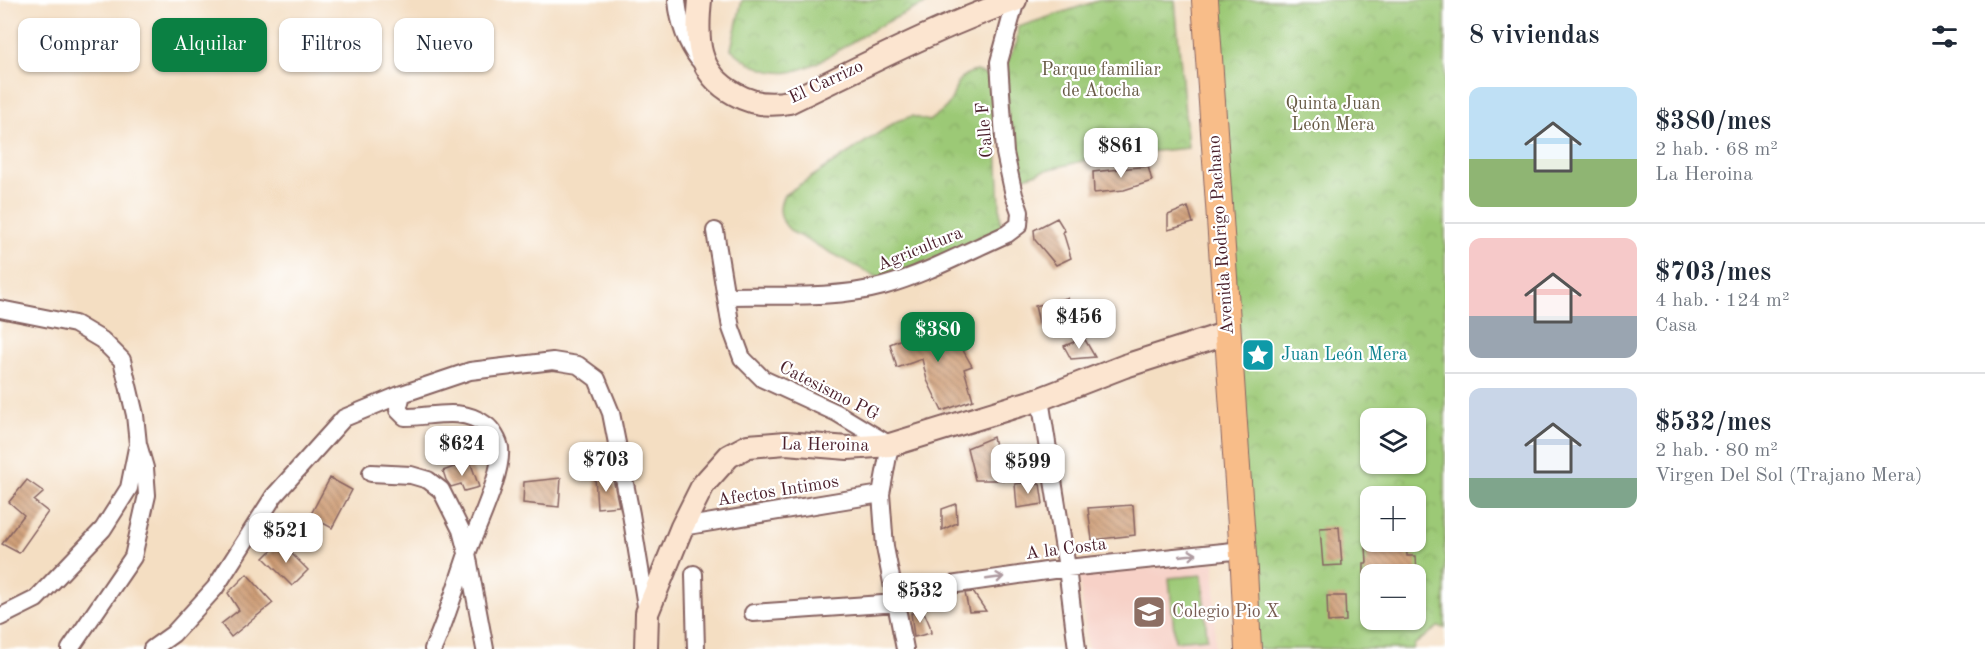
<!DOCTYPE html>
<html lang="es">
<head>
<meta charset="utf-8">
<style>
	:root { --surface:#fff; --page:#f2f2f3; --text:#1f2937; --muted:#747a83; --line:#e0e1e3; --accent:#0b8043 }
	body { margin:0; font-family:"Old Standard TT",serif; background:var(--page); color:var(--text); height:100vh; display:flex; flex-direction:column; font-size:22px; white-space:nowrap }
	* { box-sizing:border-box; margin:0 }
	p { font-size:20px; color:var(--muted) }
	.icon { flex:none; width:33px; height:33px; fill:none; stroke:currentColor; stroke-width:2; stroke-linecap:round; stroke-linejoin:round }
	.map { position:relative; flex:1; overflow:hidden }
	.side { display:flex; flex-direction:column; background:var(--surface); width:540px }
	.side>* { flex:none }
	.hud { position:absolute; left:18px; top:18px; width:570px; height:54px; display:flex; gap:12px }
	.fabs { position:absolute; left:1360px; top:408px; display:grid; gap:12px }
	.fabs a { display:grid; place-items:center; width:66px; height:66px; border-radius:12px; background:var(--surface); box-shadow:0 2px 4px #0004; font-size:30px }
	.price { position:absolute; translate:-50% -51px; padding:0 14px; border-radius:12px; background:#fff; color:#222; font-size:20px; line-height:39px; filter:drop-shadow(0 2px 3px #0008) }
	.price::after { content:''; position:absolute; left:50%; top:36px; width:18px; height:14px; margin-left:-9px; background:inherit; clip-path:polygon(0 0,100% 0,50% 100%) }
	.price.current { background:var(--accent); color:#fff }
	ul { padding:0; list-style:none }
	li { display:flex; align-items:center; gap:18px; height:150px; padding:0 24px }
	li+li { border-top:2px solid var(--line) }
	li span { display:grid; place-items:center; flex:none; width:168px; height:120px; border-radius:12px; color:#555 }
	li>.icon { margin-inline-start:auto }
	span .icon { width:72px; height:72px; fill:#fffc; stroke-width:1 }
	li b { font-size:26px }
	h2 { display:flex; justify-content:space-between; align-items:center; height:72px; padding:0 24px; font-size:26px }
	.chip { padding:0 21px; border-radius:12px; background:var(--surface); box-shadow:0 2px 4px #0004; font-size:21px; line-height:54px }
	.chip.current { background:var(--accent); color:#fff }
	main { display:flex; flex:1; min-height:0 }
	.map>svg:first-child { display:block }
	.built { fill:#f7d1c7 }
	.park { fill:url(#park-crowns); stroke:#737450; stroke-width:1.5; fill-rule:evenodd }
	.pitch { fill:#9cc976; stroke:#737450; stroke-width:1.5 }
	.building { fill:url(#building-back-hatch) }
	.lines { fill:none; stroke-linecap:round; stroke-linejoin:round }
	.street-casing { stroke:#866260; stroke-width:20 }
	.secondary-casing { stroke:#866260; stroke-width:26 }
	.primary-casing { stroke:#866260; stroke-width:28 }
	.street { stroke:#fff; stroke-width:16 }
	.secondary { stroke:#fce5d0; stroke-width:22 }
	.primary { stroke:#f8bd89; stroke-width:26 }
	.oneway { stroke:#ae9aa0 }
	.labels { text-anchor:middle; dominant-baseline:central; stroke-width:4.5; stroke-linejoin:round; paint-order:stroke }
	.park-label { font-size:18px; fill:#675a45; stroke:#fff }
	.street-label { font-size:18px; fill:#4a1f2b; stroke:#fff }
	.culture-label { font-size:18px; fill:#0d838f; stroke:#fff; text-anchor:start }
	.education-label { font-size:18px; fill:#785e54; stroke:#fff; text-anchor:start }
</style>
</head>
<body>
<main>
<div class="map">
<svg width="1445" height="649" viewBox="0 0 1445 649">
	<defs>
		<pattern id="park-crowns" width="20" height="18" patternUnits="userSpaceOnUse" patternTransform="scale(1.5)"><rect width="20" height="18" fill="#9cc976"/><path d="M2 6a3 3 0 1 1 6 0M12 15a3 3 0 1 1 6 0" fill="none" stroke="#88ac66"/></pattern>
		<pattern id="building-back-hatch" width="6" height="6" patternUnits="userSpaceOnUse" patternTransform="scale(1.5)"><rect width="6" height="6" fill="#ce9c75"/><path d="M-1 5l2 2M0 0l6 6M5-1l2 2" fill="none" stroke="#a97f60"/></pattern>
	</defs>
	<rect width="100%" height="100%" fill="#fff"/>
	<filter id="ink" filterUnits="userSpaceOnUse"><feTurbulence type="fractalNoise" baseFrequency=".0167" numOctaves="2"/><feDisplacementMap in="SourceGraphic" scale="12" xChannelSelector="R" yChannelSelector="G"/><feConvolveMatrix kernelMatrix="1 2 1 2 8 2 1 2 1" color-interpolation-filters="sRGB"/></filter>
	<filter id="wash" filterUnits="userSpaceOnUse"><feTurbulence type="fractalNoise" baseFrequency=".008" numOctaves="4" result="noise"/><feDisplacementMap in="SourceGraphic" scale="24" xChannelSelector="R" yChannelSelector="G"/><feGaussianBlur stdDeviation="1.35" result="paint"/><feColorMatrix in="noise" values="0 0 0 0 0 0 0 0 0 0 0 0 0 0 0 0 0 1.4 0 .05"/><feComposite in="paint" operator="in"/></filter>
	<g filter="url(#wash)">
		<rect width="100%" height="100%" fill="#f4dec2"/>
		<path class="built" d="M 1215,562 L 1215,649 L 1088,649 L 1079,575 Z"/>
		<path class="park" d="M 742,0 L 934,0 C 911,10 888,21 867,33 C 817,61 785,97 731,49 Z
			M 1100,0 L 1175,0 L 1188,148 L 1103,156 L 1050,169 L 1012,181 L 1005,66 L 1017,42 L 1018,27 Z
			M 1216,0 L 1445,0 L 1445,628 L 1438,627 L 1415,644 L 1413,649 L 1255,649 ZM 1371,418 L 1416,418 L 1416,464 L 1371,464 ZM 1371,496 L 1416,496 L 1416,542 L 1371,542 ZM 1371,574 L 1416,574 L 1416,620 L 1371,620 Z
			M 976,71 L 987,75 L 994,82 L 1001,228 L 884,281 L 792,232 C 780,222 777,209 784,195 L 897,121 L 912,116 L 929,121 C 935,116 942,112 947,106 C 959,92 951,77 976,71 Z"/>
		<path class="pitch" d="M 1202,575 L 1207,638 L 1175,641 L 1169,578 Z"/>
		<g id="blocks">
			<path class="building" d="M 1148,166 L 1152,181 L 1124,190 L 1094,193 L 1093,172 Z
				M 1188,207 L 1193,223 L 1168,230 L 1168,215 Z
				M 1057,218 L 1065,231 L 1063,232 L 1071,258 L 1056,265 L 1035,240 L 1034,230 Z
				M 1067,298 L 1074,313 L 1041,330 L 1035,306 Z
				M 947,320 L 962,344 L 960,345 L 972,366 L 964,369 L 973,400 L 942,411 L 927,380 L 922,359 L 897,368 L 890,344 Z
				M 1084,338 L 1095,357 L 1071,359 L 1064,346 Z
				M 993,437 L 1003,480 L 975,480 L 967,448 Z
				M 470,461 L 479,487 L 464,491 L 461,484 L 451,487 L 446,480 L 443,471 Z
				M 595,477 L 613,479 L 619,506 L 597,508 Z
				M 330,478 L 352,490 L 332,528 L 310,516 Z
				M 561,478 L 559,507 L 523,503 L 524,482 Z
				M 27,480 L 44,492 L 34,501 L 48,512 L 19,553 L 2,544 L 24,515 L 9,502 Z
				M 1028,482 L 1029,486 L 1040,484 L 1043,504 L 1017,508 L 1015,484 Z
				M 956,504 L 957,523 L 942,530 L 942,509 Z
				M 1133,505 L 1135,535 L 1092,540 L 1088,508 Z
				M 1339,527 L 1342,565 L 1323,566 L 1320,528 Z
				M 280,542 L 308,570 L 292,586 L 264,558 Z
				M 1406,542 L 1407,556 L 1416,556 L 1417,574 L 1364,574 L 1364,563 L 1367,563 L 1366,546 Z
				M 247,574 L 273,603 L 231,637 L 221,624 L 239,610 L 228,593 Z
				M 973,592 L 986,611 L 969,612 L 965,593 Z
				M 1327,596 L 1345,596 L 1346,621 L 1328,622 Z
				M 924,612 L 930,626 L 931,633 L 914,637 L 911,613 Z"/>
		</g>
	</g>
	<g filter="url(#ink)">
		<use href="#blocks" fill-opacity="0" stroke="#866260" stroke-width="1.5"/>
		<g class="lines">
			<g class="street-casing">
				<path id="street" d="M 677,0 C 679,22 686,43 699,60
					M 715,231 L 731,328 L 742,358 L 763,379 L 837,413 L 890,445 L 881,494 L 885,547 L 905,649
					M 726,296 C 775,295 836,299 883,286 C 926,274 966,252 1007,234 L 1019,225 L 1020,212 L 1014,195 L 1005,153 L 999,62 L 1016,0
					M 0,309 L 75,324 L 102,340 L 122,360 L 135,415 L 138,444 L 145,468 L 147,495 L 133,557 L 70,649
					M 402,394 L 398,410 L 405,417 C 432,417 462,406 486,425 C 492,429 499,441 500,448 C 503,474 476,528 467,554 C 456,586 447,618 433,649
					M 1040,399 L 1067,568 L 1077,649
					M 371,473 L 411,475 L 428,480 L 441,490 L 461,530 L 467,553 L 485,649
					M 682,527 L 881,494
					M 694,574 L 696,649
					M 895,593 L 1067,568 L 1243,550
					M 753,613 L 897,603
					M 0,617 L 36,599 L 103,529 L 129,488 L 137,448
					M 152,649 L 173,634 L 215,588 L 274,496 L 344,418 L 402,394 L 470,371 L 553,361 L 578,365 L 597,379 L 611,413 L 631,514 L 647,612"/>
			</g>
			<g class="secondary-casing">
				<path id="secondary" d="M 700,0 C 696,39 696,73 735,94 C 752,104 769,106 789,102 C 864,66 937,27 1015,0
					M 646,649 L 647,613 L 682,527 L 703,485 L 729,456 L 748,446 L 786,443 L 848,448 L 890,445 L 1040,399 L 1125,366 L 1228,333"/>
			</g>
			<g class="primary-casing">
				<path id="primary" d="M 1205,0 L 1244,570 L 1248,649"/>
			</g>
			<use href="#street" class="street"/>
			<use href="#secondary" class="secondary"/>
			<use href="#primary" class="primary"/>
		</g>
		<defs><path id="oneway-shaft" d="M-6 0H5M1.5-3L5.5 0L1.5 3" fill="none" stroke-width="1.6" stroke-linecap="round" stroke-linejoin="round" transform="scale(1.5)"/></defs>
		<g class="oneway">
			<use href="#oneway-shaft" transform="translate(1188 555) rotate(-6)"/>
			<use href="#oneway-shaft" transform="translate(995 578) rotate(-8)"/>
		</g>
	</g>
	<defs>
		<g id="sight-square" transform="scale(1.725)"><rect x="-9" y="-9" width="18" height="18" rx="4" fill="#0f9aa8" stroke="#fff"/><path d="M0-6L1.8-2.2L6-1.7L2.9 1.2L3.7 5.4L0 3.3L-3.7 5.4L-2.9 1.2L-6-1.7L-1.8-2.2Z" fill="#fff"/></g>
		<g id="school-square" transform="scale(1.725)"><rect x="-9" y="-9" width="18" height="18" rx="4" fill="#8d6e63" stroke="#fff"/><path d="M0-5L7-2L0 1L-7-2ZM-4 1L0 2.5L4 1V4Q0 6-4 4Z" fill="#fff"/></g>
	</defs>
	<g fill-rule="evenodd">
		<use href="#sight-square" x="1258" y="355"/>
		<use href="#school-square" x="1149" y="612"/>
	</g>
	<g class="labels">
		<g class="park-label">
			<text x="1101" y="70">Parque familiar<tspan x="1101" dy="21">de Atocha</tspan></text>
			<text x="1333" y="104">Quinta Juan<tspan x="1333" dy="21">León Mera</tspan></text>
		</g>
		<g class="street-label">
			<text transform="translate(826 82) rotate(-25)">El Carrizo</text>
			<text transform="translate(985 130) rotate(-95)">Calle F</text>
			<text transform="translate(1221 235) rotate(-94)">Avenida Rodrigo Pachano</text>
			<text transform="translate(920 249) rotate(-22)">Agricultura</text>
			<text transform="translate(829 391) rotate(27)">Catesismo PG</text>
			<text transform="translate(825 445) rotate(1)">La Heroina</text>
			<text transform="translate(778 491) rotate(-9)">Afectos Intimos</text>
			<text transform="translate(1066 549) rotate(-7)">A la Costa</text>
		</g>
		<g class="culture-label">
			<text x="1281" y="355">Juan León Mera</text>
		</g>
		<g class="education-label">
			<text x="1172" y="612">Colegio Pio X</text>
		</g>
	</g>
</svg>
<div class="fabs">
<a><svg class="icon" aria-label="layers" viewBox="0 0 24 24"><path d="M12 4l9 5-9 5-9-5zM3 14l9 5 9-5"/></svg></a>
<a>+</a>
<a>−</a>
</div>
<b class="price" style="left:1121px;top:179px">$861</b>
<b class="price" style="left:1079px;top:350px">$456</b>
<b class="price current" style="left:938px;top:363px">$380</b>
<b class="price" style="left:462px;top:477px">$624</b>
<b class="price" style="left:606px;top:493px">$703</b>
<b class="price" style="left:1028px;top:495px">$599</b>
<b class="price" style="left:286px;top:564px">$521</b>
<b class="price" style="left:920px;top:624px">$532</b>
<div class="hud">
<a class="chip">Comprar</a>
<a class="chip current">Alquilar</a>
<a class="chip">Filtros</a>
<a class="chip">Nuevo</a>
</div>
</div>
<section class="side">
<h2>8 viviendas<svg class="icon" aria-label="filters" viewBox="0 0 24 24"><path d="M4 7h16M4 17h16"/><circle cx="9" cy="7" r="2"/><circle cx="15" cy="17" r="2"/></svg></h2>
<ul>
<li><span style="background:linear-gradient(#bfe0f5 60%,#8fb573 0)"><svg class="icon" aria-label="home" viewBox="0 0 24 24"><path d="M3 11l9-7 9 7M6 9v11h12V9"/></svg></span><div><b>$380/mes</b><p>2 hab. · 68 m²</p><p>La Heroina</p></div></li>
<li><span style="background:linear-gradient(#f6c9c9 65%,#9aa5b1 0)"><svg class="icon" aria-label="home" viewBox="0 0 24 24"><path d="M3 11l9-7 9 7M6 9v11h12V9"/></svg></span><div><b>$703/mes</b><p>4 hab. · 124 m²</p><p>Casa</p></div></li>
<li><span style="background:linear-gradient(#c9d6e8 75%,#7fa58c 0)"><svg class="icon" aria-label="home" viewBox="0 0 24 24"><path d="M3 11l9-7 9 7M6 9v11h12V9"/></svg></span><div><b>$532/mes</b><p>2 hab. · 80 m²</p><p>Virgen Del Sol (Trajano Mera)</p></div></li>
</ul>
</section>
</main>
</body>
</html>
